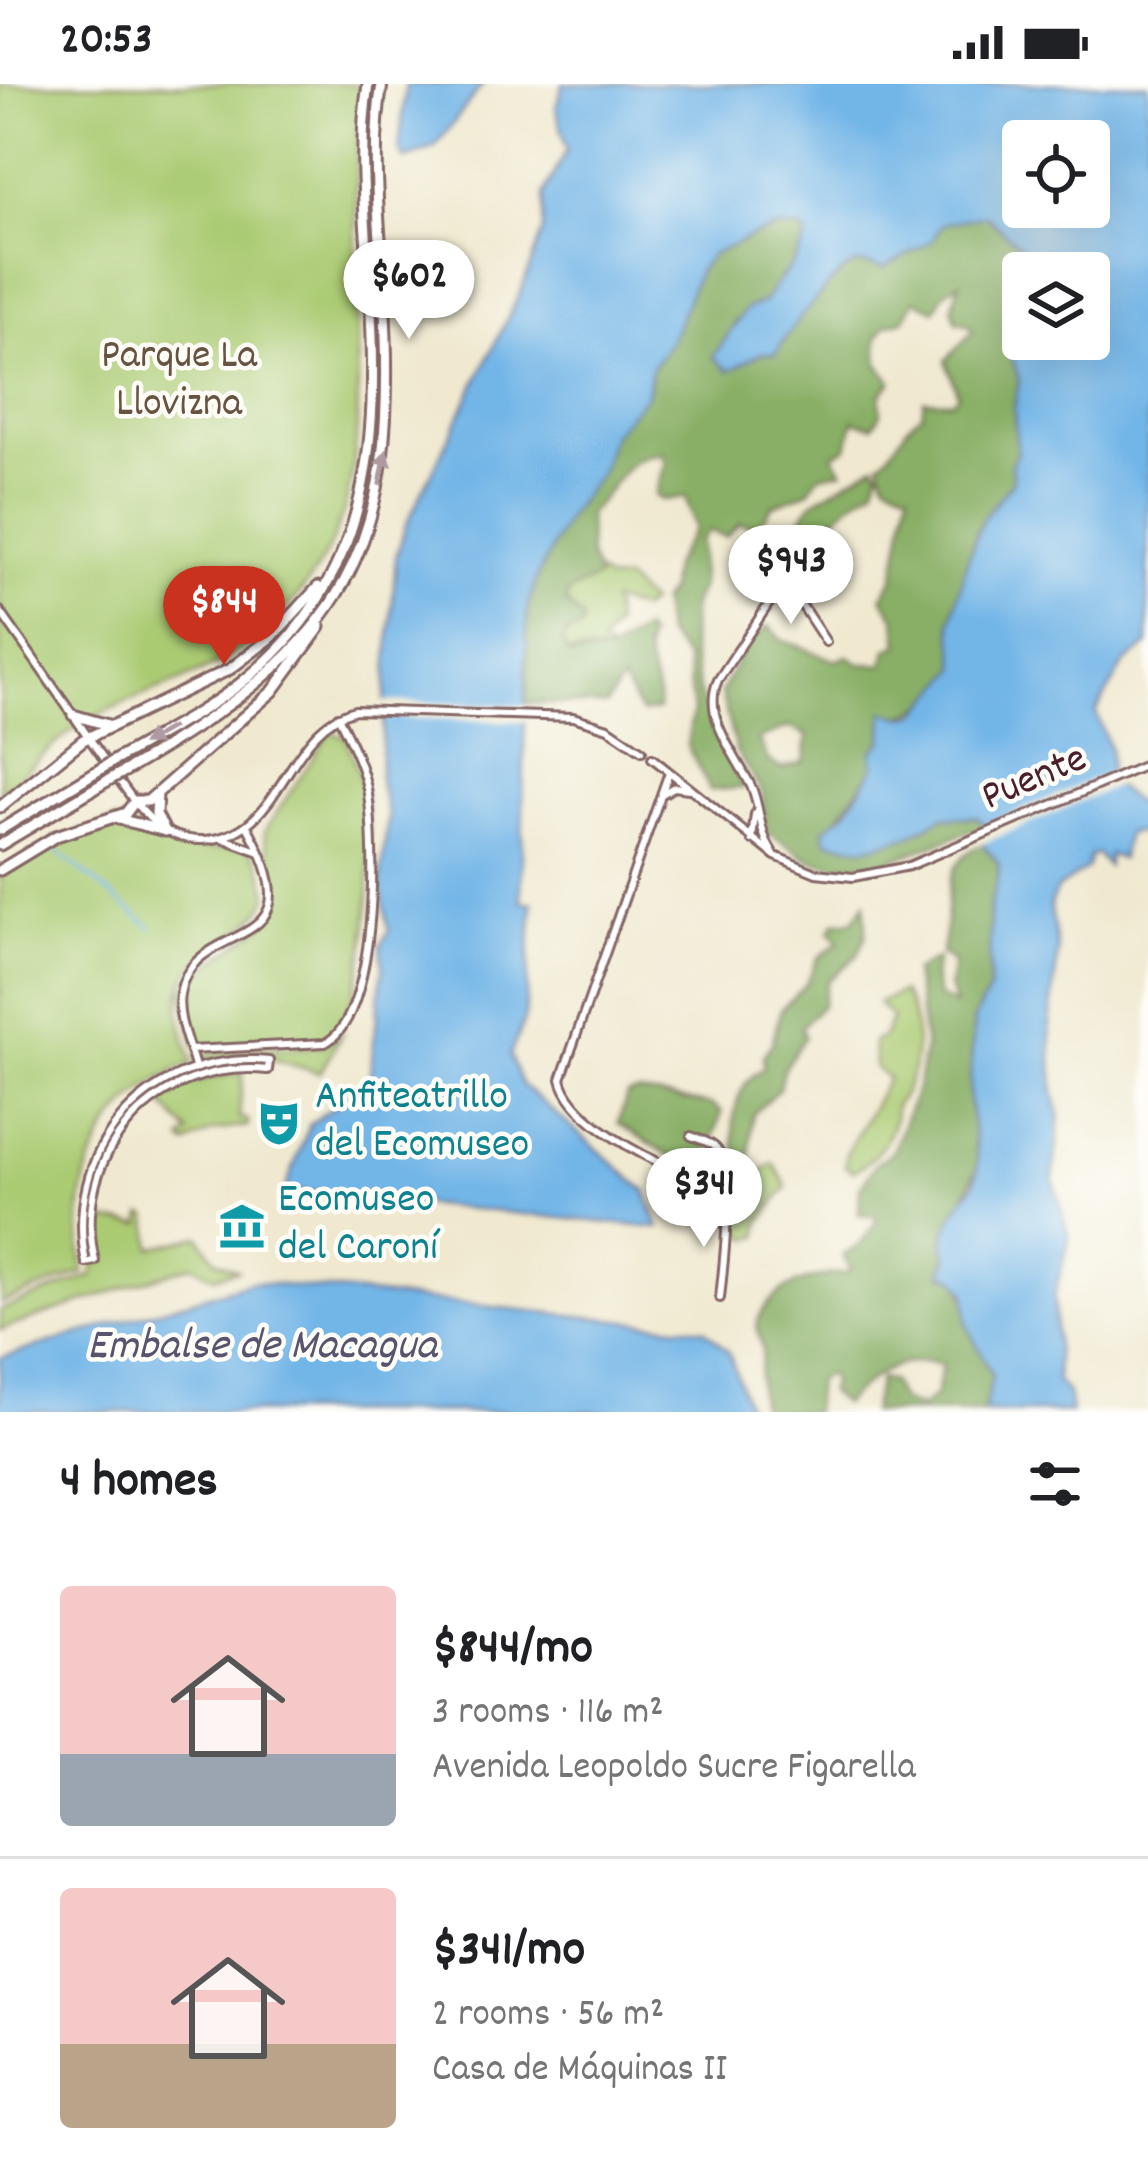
<!DOCTYPE html>
<html lang="en">
<head>
<meta charset="utf-8">
<style>
	:root { --surface:#fff; --page:#f6f6f6; --text:#202124; --muted:#757577; --line:#e0e0e0; --accent:#c8321e }
	body { margin:0; font-family:Dekko,sans-serif; background:var(--page); color:var(--text); height:100vh; display:flex; flex-direction:column; font-size:45px; white-space:nowrap }
	* { box-sizing:border-box; margin:0 }
	p { font-size:39px; color:var(--muted) }
	.icon { flex:none; width:66px; height:66px; fill:none; stroke:currentColor; stroke-width:2; stroke-linecap:round; stroke-linejoin:round }
	.map { position:relative; height:1328px; overflow:hidden }
	.panel { display:flex; flex-direction:column; background:var(--surface); flex:1 }
	.panel>* { flex:none }
	.tools { position:absolute; left:1002px; top:36px; display:grid; gap:24px }
	.tools a { display:grid; place-items:center; width:108px; height:108px; border-radius:12px; background:var(--surface); box-shadow:0 12px 48px #0002; font-size:60px }
	.price { position:absolute; translate:-50% -102px; padding:0 27px; border-radius:42px; background:#fff; color:#222; font-size:39px; line-height:78px; filter:drop-shadow(0 3px 6px #0008) }
	.price::after { content:''; position:absolute; left:50%; top:72px; width:36px; height:27px; margin-left:-18px; background:inherit; clip-path:polygon(0 0,100% 0,50% 100%) }
	.price.on { background:var(--accent); color:#fff }
	ul { padding:0; list-style:none }
	li { display:flex; align-items:center; gap:36px; height:300px; padding:0 60px }
	li+li { border-top:3px solid var(--line) }
	li span { display:grid; place-items:center; flex:none; width:336px; height:240px; border-radius:12px; color:#555 }
	li>.icon { margin-inline-start:auto }
	span .icon { width:144px; height:144px; fill:#fffc; stroke-width:1 }
	li b { font-size:51px }
	h2 { display:flex; justify-content:space-between; align-items:center; height:144px; padding:0 60px; font-size:51px }
	.status { display:flex; justify-content:space-between; align-items:center; height:84px; padding:0 60px; background:var(--surface); direction:ltr }
	.status svg { height:33px; fill:currentColor }
	.map>svg:first-child { display:block }
	.green { fill:#abcb73; stroke:#7a754f; stroke-width:3 }
	.forest { fill:#88af65; stroke:#696748; stroke-width:3; fill-rule:evenodd }
	.water { fill:#72b5e7; stroke:#5e6a89; stroke-width:3; fill-rule:evenodd }
	.pier { fill:#f0e9d0 }
	.lines { fill:none; stroke-linecap:round; stroke-linejoin:round }
	.stream { stroke:#72b5e7; stroke-width:3 }
	.minor-casing { stroke:#846665; stroke-width:12 }
	.secondary-casing { stroke:#846665; stroke-width:15 }
	.minor { stroke:#fff; stroke-width:6 }
	.secondary { stroke:#fff; stroke-width:9 }
	.secondary-bridge-casing { stroke:#846665; stroke-width:15; stroke-linecap:butt }
	.secondary-bridge { stroke:#fff; stroke-width:9 }
	.oneway { fill:#ae9aa0 }
	.labels { text-anchor:middle; dominant-baseline:central; stroke-width:9; stroke-linejoin:round; paint-order:stroke }
	.park-label { font-size:42px; fill:#675341; stroke:#fdfcf7 }
	.street-label { font-size:42px; fill:#4a1f2b; stroke:#fdfcf7 }
	.culture-label { font-size:42px; fill:#0d838f; stroke:#fdfcf7; text-anchor:start }
	.water-label { font-size:45px; font-style:italic; fill:#58546d; stroke:#fdfcf7 }
</style>
</head>
<body>
<div class="status"><b>20:53</b><svg viewBox="0 0 49 12"><path d="M0 12V9h3v3zM5 12V6h3v6zM10 12V3h3v9zM15 12V0h3v12zM26 1h20v11H26zM47 4h2v5h-2z"/></svg></div>
<div class="map">
<svg width="1148" height="1328" viewBox="0 0 1148 1328">
	<rect width="100%" height="100%" fill="#fdfcf7"/>
	<filter id="ink" filterUnits="userSpaceOnUse"><feTurbulence type="fractalNoise" baseFrequency=".00833" numOctaves="2"/><feDisplacementMap in="SourceGraphic" scale="24" xChannelSelector="R" yChannelSelector="G"/><feConvolveMatrix kernelMatrix="1 2 1 2 8 2 1 2 1" color-interpolation-filters="sRGB"/></filter>
	<filter id="wash" filterUnits="userSpaceOnUse"><feTurbulence type="fractalNoise" baseFrequency=".004" numOctaves="4" result="noise"/><feDisplacementMap in="SourceGraphic" scale="48" xChannelSelector="R" yChannelSelector="G"/><feGaussianBlur stdDeviation="2.7" result="paint"/><feColorMatrix in="noise" values="0 0 0 0 0 0 0 0 0 0 0 0 0 0 0 0 0 1.4 0 .05"/><feComposite in="paint" operator="in"/></filter>
	<g filter="url(#wash)">
		<rect width="100%" height="100%" fill="#f0e9d0"/>
		<path class="green" d="M 0,0 L 359,0 C 356,70 355,140 356,211 C 359,353 373,461 248,560 C 198,599 136,607 84,639 C 54,658 27,687 0,710 Z
			M 598,489 L 608,497 L 625,496 L 649,519 L 641,526 L 612,517 L 615,541 L 601,560 L 610,568 L 564,569 L 563,554 L 583,537 L 566,518 L 567,509 Z
			M 330,648 L 345,653 C 353,673 361,693 365,716 C 374,764 374,937 320,957 L 195,963 L 183,908 C 204,870 279,851 278,804 C 277,785 266,767 264,748 Z
			M 114,737 C 139,744 162,758 187,763 C 237,774 256,738 268,812 C 263,828 252,837 238,847 C 173,893 169,903 192,979 C 101,1015 67,1096 84,1188 L 1,1219 L 0,792 L 57,755 Z
			M 902,908 C 924,938 919,996 895,1021 C 896,1048 878,1075 853,1087 L 845,1082 L 846,1070 L 888,994 L 875,984 L 873,958 L 883,953 L 892,934 L 878,919 Z
			M 341,951 L 320,989 L 265,973 L 198,978 L 196,970 L 323,962 Z
			M 243,988 L 239,1034 L 248,1036 L 248,1042 L 213,1047 L 186,1061 L 182,1056 L 189,1049 L 158,1015 L 185,1000 Z
			M 774,1079 L 787,1103 L 760,1138 L 759,1153 L 748,1155 L 738,1144 L 739,1133 L 752,1119 L 764,1085 Z
			M 143,1131 L 148,1132 L 152,1164 L 199,1152 L 216,1176 L 237,1186 L 214,1193 L 192,1181 L 0,1246 L 0,1226 L 94,1191 L 92,1182 L 100,1179 L 94,1135 L 141,1141 Z"/>
		<path class="forest" d="M 985,131 L 1023,164 L 1008,260 L 1019,296 L 1014,324 L 1018,368 L 1012,399 L 977,446 L 967,477 L 954,545 L 957,585 L 933,617 L 886,640 L 875,682 L 833,740 L 874,760 L 923,745 L 942,733 L 977,733 L 985,742 L 882,779 L 837,782 L 812,777 L 767,748 L 762,708 L 736,667 L 721,609 L 745,561 L 769,542 L 781,555 L 836,577 L 848,572 L 861,580 L 883,581 L 888,565 L 899,561 L 896,535 L 882,513 L 894,494 L 909,407 L 886,397 L 880,378 C 898,365 903,340 922,330 L 924,316 L 952,317 L 958,311 L 946,276 L 973,247 L 968,240 L 957,238 L 952,224 L 960,198 L 945,208 L 935,226 L 914,216 L 904,236 L 886,241 L 877,254 L 879,281 L 892,297 L 880,312 L 881,329 L 873,342 L 854,337 L 847,363 L 833,371 L 843,387 L 819,391 L 809,407 L 772,422 L 758,444 L 740,439 L 726,453 L 709,447 L 700,456 L 701,502 L 692,522 L 691,565 L 700,612 L 743,704 L 710,706 L 687,661 L 693,627 L 686,575 L 665,550 L 661,518 L 669,506 L 672,482 L 695,444 L 685,413 L 662,416 L 655,411 L 666,379 L 663,370 C 623,369 615,406 588,430 L 589,470 L 598,493 L 567,509 L 566,519 L 583,536 L 581,545 L 567,549 L 562,559 L 569,571 L 610,568 L 643,546 L 648,553 C 639,579 662,599 658,626 L 641,629 L 622,597 L 606,621 L 526,619 L 527,525 L 537,493 L 567,432 L 600,389 L 613,349 L 649,304 L 651,285 L 672,254 L 699,186 L 711,171 L 754,152 L 776,144 L 802,145 L 807,152 L 792,184 L 764,218 L 735,237 L 726,261 L 714,272 L 735,282 L 783,258 C 789,242 841,184 855,180 C 863,178 876,182 884,184 L 932,157 L 942,140 ZM 789,643 L 807,651 L 804,678 L 781,685 L 768,676 L 758,655 Z
			M 875,380 L 880,387 L 874,404 C 841,422 829,440 809,474 L 777,472 L 757,453 L 771,448 L 788,455 L 811,419 Z
			M 982,760 L 998,778 L 999,790 L 990,821 L 989,906 L 974,935 L 969,1014 L 978,1080 L 951,1145 L 943,1191 L 956,1193 L 967,1215 L 967,1241 L 992,1292 L 984,1328 L 871,1328 L 879,1295 L 891,1297 C 900,1318 899,1318 921,1323 L 936,1311 L 942,1281 C 901,1269 871,1292 843,1320 L 828,1308 L 832,1297 L 826,1291 L 816,1297 L 813,1328 L 762,1328 C 757,1305 758,1294 762,1272 C 764,1259 753,1248 759,1234 C 774,1201 814,1191 847,1189 L 851,1185 L 843,1172 L 861,1160 L 876,1138 L 875,1132 L 859,1130 L 860,1103 L 876,1080 L 893,1067 L 918,1001 L 925,963 L 914,887 L 937,875 L 933,893 L 938,913 L 955,921 L 949,903 L 953,878 L 941,870 C 954,830 934,781 982,760 Z
			M 865,819 L 866,851 L 858,871 L 827,897 L 822,921 L 801,943 L 804,953 L 783,986 L 779,1005 L 753,1030 L 749,1081 L 733,1116 L 727,1089 L 739,1075 C 728,1043 733,1000 764,984 L 763,972 L 772,959 L 781,925 L 806,900 L 818,874 L 839,858 L 830,847 L 835,838 L 853,837 Z
			M 638,1008 L 713,1021 L 722,1028 L 705,1079 L 681,1079 L 618,1039 L 627,1011 Z"/>
		<path class="water" d="M 406,0 L 483,0 L 435,63 L 405,76 L 399,66 Z
			M 563,0 L 1148,0 L 1148,561 L 1125,579 L 1096,628 L 1110,666 L 1109,697 L 1148,728 L 1148,748 L 1127,749 L 1121,775 L 1109,770 L 1107,782 L 1097,770 L 1090,772 L 1087,784 L 1057,805 L 1050,821 L 1058,868 L 1050,939 L 1054,1008 L 1060,1032 L 1053,1094 L 1069,1155 L 1054,1213 L 1057,1298 L 1068,1309 L 1071,1328 L 984,1328 L 992,1292 L 967,1241 L 966,1209 L 956,1194 L 942,1188 L 948,1175 L 943,1158 L 953,1131 L 974,1100 L 978,1080 L 969,1014 L 974,935 L 989,906 L 990,821 L 999,790 L 998,778 L 982,760 L 986,743 L 977,733 L 942,733 L 911,751 L 866,764 L 827,757 L 824,745 L 846,728 L 874,683 L 872,667 L 883,656 L 884,628 L 904,633 L 918,629 L 957,585 L 951,538 L 967,477 L 983,434 L 1013,397 L 1011,381 L 1017,368 L 1014,324 L 1019,296 L 1008,259 L 1023,164 L 985,131 L 942,140 L 932,157 L 884,184 C 877,183 863,178 856,180 C 839,184 783,251 776,270 L 762,269 L 729,287 L 713,273 L 746,225 L 764,218 C 777,195 798,180 807,152 L 802,145 L 776,144 L 754,152 L 711,171 L 699,186 L 672,254 L 651,285 L 647,311 L 613,349 L 600,389 L 567,433 L 537,493 L 527,525 L 521,817 L 533,819 L 525,934 L 510,971 L 521,1000 L 646,1107 L 659,1144 L 285,1106 L 310,1040 L 369,997 L 383,883 L 381,861 L 389,846 L 380,801 L 388,732 L 379,695 L 396,473 L 406,441 L 522,205 L 543,146 L 544,110 L 567,66 L 556,23 ZM 1023,57 L 1089,57 L 1089,123 L 1023,123 ZM 1023,189 L 1089,189 L 1089,255 L 1023,255 Z
			M 252,1198 L 704,1245 L 729,1268 L 749,1328 L 0,1328 L 0,1274 Z"/>
		<path class="pier" d="M 375,617 L 532,622 L 531,638 L 375,633 Z
			M 1115,686 L 1123,699 L 977,762 L 979,744 Z"/>
		<g class="lines">
			<path class="stream" d="M 52,763 L 152,844"/>
		</g>
	</g>
	<g filter="url(#ink)">
		<g class="lines">
			<g class="minor-casing">
				<path id="minor" d="M 751,471 L 786,494 L 718,596 C 701,633 737,672 752,704 C 761,726 759,749 773,769
					M 780,503 L 799,517 L 826,558
					M 0,527 L 108,681
					M 652,674 L 775,772 L 816,789 L 853,793 L 909,782 L 1148,680
					M 669,688 L 561,995 C 569,1031 628,1064 660,1079 C 683,1090 710,1093 726,1115
					M 116,692 C 138,723 160,757 203,756 C 284,753 283,646 355,626 L 573,633 L 608,644 L 642,667
					M 662,710 L 674,703 L 689,705
					M 222,754 L 260,768
					M 752,756 L 755,730
					M 190,966 L 325,959 C 378,932 376,763 368,710 C 364,683 350,657 338,632
					M 256,976 L 269,977 L 268,986 C 158,974 70,1068 95,1177 L 86,1179 C 63,1069 143,973 256,976 Z
					M 195,983 C 189,960 176,933 180,910 C 193,829 324,879 247,742
					M 691,1052 C 698,1055 711,1058 716,1064 C 736,1086 723,1184 720,1214"/>
			</g>
			<g class="secondary-casing">
				<path id="secondary" d="M 73,631 L 108,641
					M 117,675 C 158,651 203,629 241,599 C 371,497 379,361 370,210 C 366,139 357,70 368,0
					M 125,687 C 348,558 400,470 384,211 C 380,141 370,70 382,0
					M 157,709 L 156,730 L 165,747
					M 0,723 L 83,656 L 230,585 L 272,553 L 318,503
					M 115,734 L 165,747
					M 0,746 L 99,686
					M 0,761 L 107,697
					M 0,786 L 56,752 L 126,729 L 135,717 L 148,717 L 273,607 L 320,543"/>
			</g>
			<use href="#minor" class="minor"/>
			<use href="#secondary" class="secondary"/>
			<g class="secondary-bridge-casing">
				<path id="secondary-bridge" d="M 99,686 L 117,675
					M 107,697 L 125,687"/>
			</g>
			<use href="#secondary-bridge" class="secondary-bridge"/>
		</g>
		<defs><path id="oneway-solid" d="M-6-.8H1V-3.2L6.5 0L1 3.2V.8H-6Z" transform="scale(3)"/></defs>
		<g class="oneway">
			<use href="#oneway-solid" transform="translate(383 384) rotate(-79)"/>
			<use href="#oneway-solid" transform="translate(157 652) rotate(150)"/>
		</g>
	</g>
	<defs>
		<g id="theatre-bare" transform="scale(3.6)"><path d="M-5-5.5Q0-4 5-5.5V0Q5 5 0 6Q-5 5-5 0ZM-3.3-2.5H-1v1.5H-3.3ZM1-2.5H3.3v1.5H1ZM-2.8 1Q0 5.5 2.8 1Z" fill="#0f9aa8" stroke="#fdfcf7" stroke-width="2.5" paint-order="stroke"/></g>
		<g id="museum-bare" transform="scale(3.6)"><path d="M0-6L6-3V-2H-6V-3ZM-5-1h2V3h-2ZM-1-1h2V3h-2ZM3-1h2V3H3ZM-6 4H6V6H-6Z" fill="#0f9aa8" stroke="#fdfcf7" stroke-width="2.5" paint-order="stroke"/></g>
	</defs>
	<g fill-rule="evenodd">
		<use href="#theatre-bare" x="279" y="1039"/>
		<use href="#museum-bare" x="242" y="1142"/>
	</g>
	<g class="labels">
		<g class="park-label">
			<text x="179" y="274">Parque La<tspan x="179" dy="48">Llovizna</tspan></text>
		</g>
		<g class="street-label">
			<text transform="translate(1035 696) rotate(-23)">Puente</text>
		</g>
		<g class="culture-label">
			<text x="315" y="1015">Anfiteatrillo<tspan x="315" dy="48">del Ecomuseo</tspan></text>
			<text x="278" y="1118">Ecomuseo<tspan x="278" dy="48">del Caroní</tspan></text>
		</g>
		<g class="water-label">
			<text x="262" y="1264">Embalse de Macagua</text>
		</g>
	</g>
</svg>
<div class="tools">
<a><svg class="icon" aria-label="locate" viewBox="0 0 24 24"><circle cx="12" cy="12" r="6"/><path d="M12 2v4M12 18v4M2 12h4M18 12h4"/></svg></a>
<a><svg class="icon" aria-label="layers" viewBox="0 0 24 24"><path d="M12 4l9 5-9 5-9-5zM3 14l9 5 9-5"/></svg></a>
</div>
<b class="price" style="left:409px;top:258px">$602</b>
<b class="price" style="left:791px;top:543px">$943</b>
<b class="price on" style="left:224px;top:584px">$844</b>
<b class="price" style="left:704px;top:1166px">$341</b>
</div>
<section class="panel">
<h2>4 homes<svg class="icon" aria-label="filters" viewBox="0 0 24 24"><path d="M4 7h16M4 17h16"/><circle cx="9" cy="7" r="2"/><circle cx="15" cy="17" r="2"/></svg></h2>
<ul>
<li><span style="background:linear-gradient(#f6c9c9 70%,#9aa5b1 0)"><svg class="icon" aria-label="home" viewBox="0 0 24 24"><path d="M3 11l9-7 9 7M6 9v11h12V9"/></svg></span><div><b>$844/mo</b><p>3 rooms · 116 m²</p><p>Avenida Leopoldo Sucre Figarella</p></div></li>
<li><span style="background:linear-gradient(#f6c9c9 65%,#b9a48a 0)"><svg class="icon" aria-label="home" viewBox="0 0 24 24"><path d="M3 11l9-7 9 7M6 9v11h12V9"/></svg></span><div><b>$341/mo</b><p>2 rooms · 56 m²</p><p>Casa de Máquinas II</p></div></li>
</ul>
</section>
</body>
</html>
